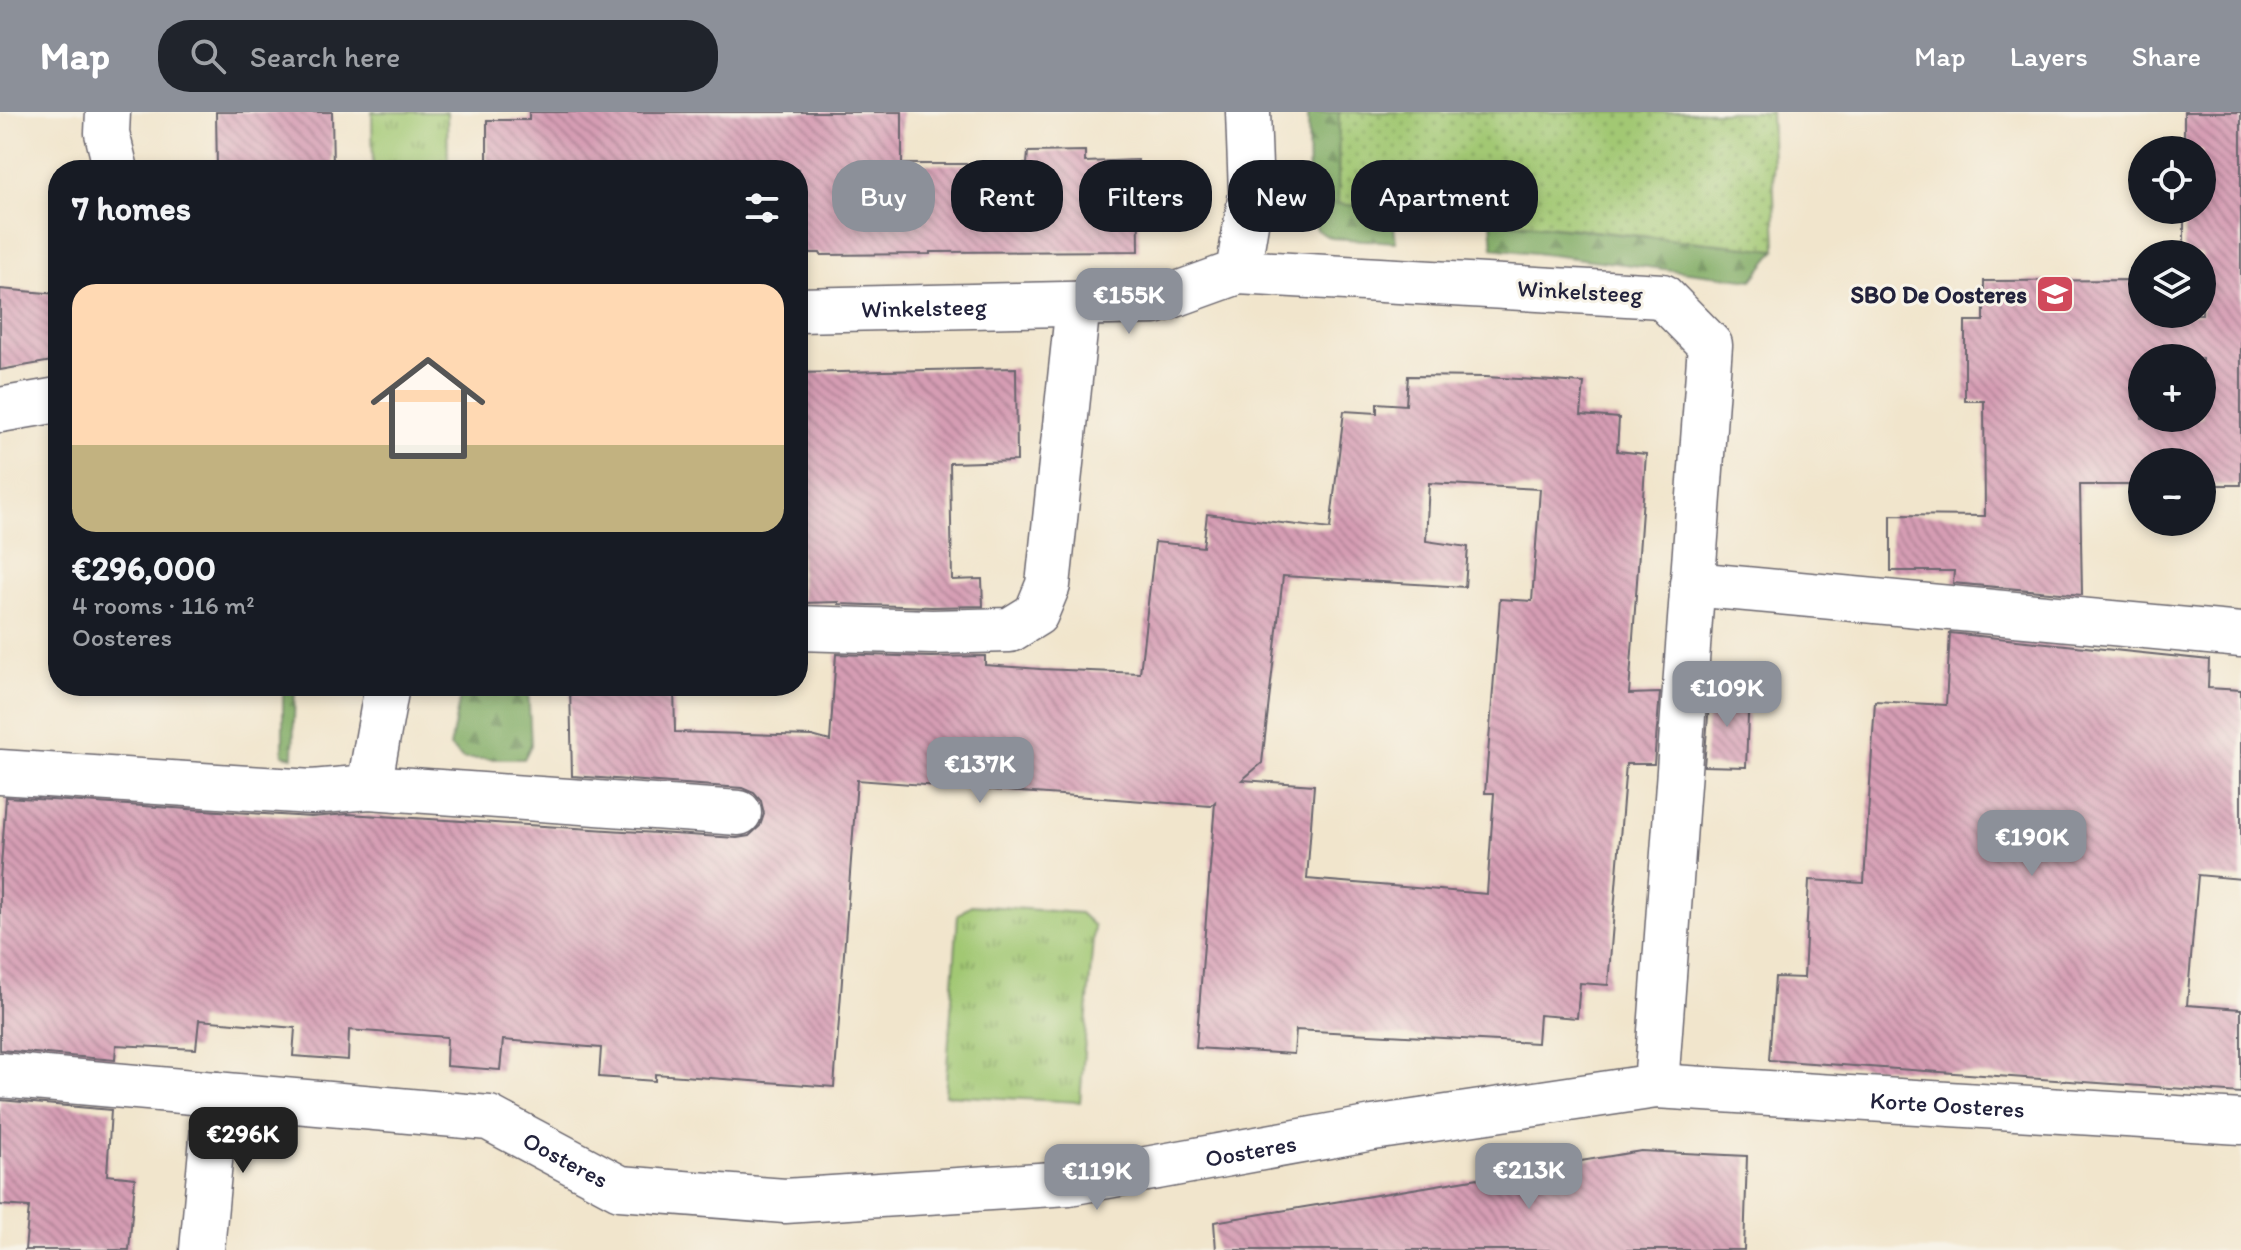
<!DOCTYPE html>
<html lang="en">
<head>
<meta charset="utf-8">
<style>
	:root { --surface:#171b24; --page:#20242c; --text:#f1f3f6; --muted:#9ea1a6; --line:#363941; --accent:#8c9099 }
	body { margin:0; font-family:Itim,sans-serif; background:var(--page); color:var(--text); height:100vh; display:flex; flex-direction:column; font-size:30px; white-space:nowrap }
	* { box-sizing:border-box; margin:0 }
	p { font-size:26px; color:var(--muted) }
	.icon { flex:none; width:44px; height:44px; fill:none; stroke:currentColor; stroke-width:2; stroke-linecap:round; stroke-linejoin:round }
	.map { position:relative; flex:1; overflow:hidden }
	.side { position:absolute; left:48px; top:48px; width:760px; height:536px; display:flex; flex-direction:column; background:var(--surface); border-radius:32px; box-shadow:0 4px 12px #0003 }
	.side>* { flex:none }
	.hud { position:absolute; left:832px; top:48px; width:760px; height:72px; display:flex; gap:16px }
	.tools { position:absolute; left:2128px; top:24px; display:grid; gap:16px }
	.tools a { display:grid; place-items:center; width:88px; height:88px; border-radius:50%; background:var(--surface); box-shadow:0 4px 12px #0003; font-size:40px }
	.price { position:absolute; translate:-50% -68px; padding:0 18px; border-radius:16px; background:var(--accent); color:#fff; font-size:26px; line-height:52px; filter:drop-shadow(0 2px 4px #0008) }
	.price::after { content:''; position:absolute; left:50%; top:48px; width:24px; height:18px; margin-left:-12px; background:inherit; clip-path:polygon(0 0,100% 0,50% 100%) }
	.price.on { background:#222; color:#fff }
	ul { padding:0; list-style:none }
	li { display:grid; align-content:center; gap:16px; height:424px; padding:0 24px }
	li+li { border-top:2px solid var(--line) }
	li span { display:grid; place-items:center; height:248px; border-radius:24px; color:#555 }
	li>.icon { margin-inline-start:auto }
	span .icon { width:144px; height:144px; fill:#fffc; stroke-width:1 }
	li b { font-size:34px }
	h2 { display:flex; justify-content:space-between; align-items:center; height:96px; padding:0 24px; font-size:34px }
	.tag { padding:0 28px; border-radius:32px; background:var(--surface); box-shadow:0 4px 12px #0003; font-size:28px; line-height:72px }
	.tag.on { background:var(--accent); color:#fff }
	header { display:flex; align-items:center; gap:48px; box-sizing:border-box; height:112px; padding:0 40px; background:var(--accent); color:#fff }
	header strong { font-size:38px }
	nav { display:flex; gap:44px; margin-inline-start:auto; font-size:28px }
	.search { width:560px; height:72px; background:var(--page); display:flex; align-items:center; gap:20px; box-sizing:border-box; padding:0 28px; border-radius:32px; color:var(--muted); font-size:30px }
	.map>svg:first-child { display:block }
	.grass { fill:url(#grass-tufts); stroke:#627557; stroke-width:2 }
	.forest { fill:url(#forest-firs); stroke:#526750; stroke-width:2 }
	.park { fill:url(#park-dots); stroke:#627557; stroke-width:2 }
	.building { fill:url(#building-back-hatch); fill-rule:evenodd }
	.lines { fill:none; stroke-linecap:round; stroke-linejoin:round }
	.minor-casing { stroke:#6a666e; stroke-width:47 }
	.minor { stroke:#fff; stroke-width:44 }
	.labels { text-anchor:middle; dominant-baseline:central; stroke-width:6; stroke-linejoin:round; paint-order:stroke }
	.street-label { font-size:24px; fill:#22223b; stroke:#f7f3e8 }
	.poi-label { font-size:24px; font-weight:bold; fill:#22223b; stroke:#f7f3e8; text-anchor:end }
</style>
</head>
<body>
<header>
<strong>Map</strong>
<div class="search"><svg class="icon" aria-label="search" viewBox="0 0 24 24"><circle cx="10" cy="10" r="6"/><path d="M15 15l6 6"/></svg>Search here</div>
<nav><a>Map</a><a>Layers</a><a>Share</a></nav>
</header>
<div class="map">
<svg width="2241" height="1138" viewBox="0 0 2241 1138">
	<defs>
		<pattern id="grass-tufts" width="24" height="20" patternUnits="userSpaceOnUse" patternTransform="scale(2)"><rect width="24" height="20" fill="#a2c873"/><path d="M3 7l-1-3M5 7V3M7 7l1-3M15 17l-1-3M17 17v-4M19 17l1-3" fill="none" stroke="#84a260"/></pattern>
		<pattern id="forest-firs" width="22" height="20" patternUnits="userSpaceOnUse" patternTransform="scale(2)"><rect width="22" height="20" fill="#81ac65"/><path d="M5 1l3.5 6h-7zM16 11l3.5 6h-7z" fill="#698c54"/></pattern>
		<pattern id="park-dots" width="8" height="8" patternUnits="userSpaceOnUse" patternTransform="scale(2)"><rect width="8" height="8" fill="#a2c873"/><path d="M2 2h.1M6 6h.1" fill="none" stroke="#84a260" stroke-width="1.8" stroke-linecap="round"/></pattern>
		<pattern id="building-back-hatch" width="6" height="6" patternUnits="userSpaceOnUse" patternTransform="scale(2)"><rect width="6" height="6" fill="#d69db4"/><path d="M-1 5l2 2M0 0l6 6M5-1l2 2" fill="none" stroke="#ad8094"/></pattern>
	</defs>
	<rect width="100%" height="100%" fill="#f7f3e8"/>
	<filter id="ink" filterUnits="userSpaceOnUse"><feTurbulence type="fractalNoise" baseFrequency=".0125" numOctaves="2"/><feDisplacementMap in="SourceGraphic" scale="16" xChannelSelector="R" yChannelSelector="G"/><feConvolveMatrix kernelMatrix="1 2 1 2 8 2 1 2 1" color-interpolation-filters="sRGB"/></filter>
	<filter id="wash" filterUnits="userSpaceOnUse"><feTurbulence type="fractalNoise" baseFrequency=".006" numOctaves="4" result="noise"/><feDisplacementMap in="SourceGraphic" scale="32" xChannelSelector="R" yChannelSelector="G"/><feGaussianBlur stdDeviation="1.8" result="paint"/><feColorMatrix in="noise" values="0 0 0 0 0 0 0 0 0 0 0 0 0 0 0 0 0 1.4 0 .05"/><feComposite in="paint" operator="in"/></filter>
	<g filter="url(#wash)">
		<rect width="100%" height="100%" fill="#f1e5cc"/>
		<path class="grass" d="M 372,0 L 447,0 L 448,58 L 373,58 Z
			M 971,793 L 1080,801 L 1094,814 L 1080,990 L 945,983 L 958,803 Z"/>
		<path class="forest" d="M 1308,0 L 1339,0 L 1338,91 L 1392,99 L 1396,130 L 1330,126 L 1317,118 L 1309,97 Z
			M 1491,109 L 1776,138 L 1752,168 L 1493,136 Z
			M 283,574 L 295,574 L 293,645 L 283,643 Z
			M 462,574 L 528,574 L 531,633 L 524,647 L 463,647 L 450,635 Z"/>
		<path class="park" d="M 1339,0 L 1771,0 L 1776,138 L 1338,92 Z"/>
		<g id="blocks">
			<path class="building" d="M 216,0 L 332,0 L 333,58 L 217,58 Z
				M 529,0 L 902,0 L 902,52 L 1027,52 L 1028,40 L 1085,39 L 1085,50 L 1138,48 L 1139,139 L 930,140 L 930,142 L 821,143 L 820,141 L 798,141 L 798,58 L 487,58 L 487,8 L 529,8 Z
				M 2184,0 L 2241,0 L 2241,373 L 2202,373 L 2202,350 L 2142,350 L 2142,373 L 2080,373 L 2082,483 L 1953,471 L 1954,459 L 1891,459 L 1891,403 L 1985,404 L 1984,289 L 1965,289 L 1965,209 L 1984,209 L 1984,169 L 2142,168 L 2142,202 L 2202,202 L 2202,142 L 2184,142 L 2184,98 L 2202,98 L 2202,38 L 2184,38 ZM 2142,246 L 2202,246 L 2202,306 L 2142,306 Z
				M 0,177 L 58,182 L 58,248 L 0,258 Z
				M 1016,256 L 1017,349 L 950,351 L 952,468 L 982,467 L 983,494 L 932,495 L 839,492 L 839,490 L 802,491 L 798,364 L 798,261 Z
				M 1408,264 L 1486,265 L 1584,271 L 1581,303 L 1619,306 L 1617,339 L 1646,342 L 1629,582 L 1660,581 L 1654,652 L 1626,652 L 1608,873 L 1580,871 L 1577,906 L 1539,903 L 1537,931 L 1296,918 L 1294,942 L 1196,936 L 1215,690 L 1211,694 L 857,668 L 834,975 L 655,962 L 655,969 L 599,965 L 601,936 L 503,928 L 500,958 L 446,954 L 447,925 L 349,918 L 348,948 L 293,944 L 295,916 L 199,908 L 196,937 L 116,933 L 115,948 L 0,938 L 0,768 L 6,685 L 311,705 L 348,702 L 737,726 L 749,724 L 760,714 L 764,702 L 761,689 L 754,681 L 742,676 L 572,664 L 570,574 L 674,574 L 675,620 L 812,624 L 830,629 L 836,542 L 931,545 L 985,544 L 985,553 L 1040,557 L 1140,561 L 1155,430 L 1203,435 L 1207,402 L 1330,417 L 1344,299 L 1377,301 L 1377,291 L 1406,293 ZM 1429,371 L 1540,377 L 1532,489 L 1500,487 L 1485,681 L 1494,681 L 1487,782 L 1307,767 L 1314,673 L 1242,668 L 1262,651 L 1283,464 L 1465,475 L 1468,435 L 1426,429 Z
				M 1950,521 L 2209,548 L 2208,576 L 2241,578 L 2241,767 L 2198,763 L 2187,893 L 2241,897 L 2241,981 L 1769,948 L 1775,865 L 1804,866 L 1809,768 L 1864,771 L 1875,589 L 1946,593 Z
				M 1749,578 L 1746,655 L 1704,654 L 1710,579 Z
				M 0,988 L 111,998 L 107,1063 L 135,1066 L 129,1138 L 25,1138 L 29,1095 L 0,1093 Z
				M 1641,1039 L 1747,1044 L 1744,1138 L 1216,1138 L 1214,1110 Z"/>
		</g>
	</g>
	<g filter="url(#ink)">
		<use href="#blocks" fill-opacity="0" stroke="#6a666e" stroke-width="2"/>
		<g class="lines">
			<g class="minor-casing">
				<g id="minor">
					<path d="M 108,0 L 107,21 L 116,58"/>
					<path id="s1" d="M 798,198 L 1155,190 L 1238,160 L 1251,82 L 1248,0"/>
					<path d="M 0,298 L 58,288"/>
					<path d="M 1692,472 L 2241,523"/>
					<path d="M 798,516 L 932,520 L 1010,518 L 1036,502 L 1048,473 L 1078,192"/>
					<path d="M 0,660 L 312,680 L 369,675 L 739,701"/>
					<path d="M 369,675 L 387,574"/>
					<path id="s2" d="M 0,963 L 489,1006 L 620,1076 L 785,1089 L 1069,1071 L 1373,1016 L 1656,974 L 1710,233 L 1662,184 L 1238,160"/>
					<path id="s3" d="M 1656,974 L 2241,1010"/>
					<path d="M 202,1138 L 216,982"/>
				</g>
			</g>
			<use href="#minor" class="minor"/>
		</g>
	</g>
	<defs>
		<g id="school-square" transform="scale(2)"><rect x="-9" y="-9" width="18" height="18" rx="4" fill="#d1495b" stroke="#f7f3e8"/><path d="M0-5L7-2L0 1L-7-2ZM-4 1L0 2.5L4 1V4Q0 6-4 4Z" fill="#fff"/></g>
	</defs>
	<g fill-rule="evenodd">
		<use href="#school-square" x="2055" y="182"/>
	</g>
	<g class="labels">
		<g class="street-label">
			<text transform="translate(1580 179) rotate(3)">Winkelsteeg</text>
			<text stroke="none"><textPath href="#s1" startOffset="126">Winkelsteeg</textPath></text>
			<text stroke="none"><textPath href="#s3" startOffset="292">Korte Oosteres</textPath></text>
			<text stroke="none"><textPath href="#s2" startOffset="1274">Oosteres</textPath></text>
			<text stroke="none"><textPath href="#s2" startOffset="578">Oosteres</textPath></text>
		</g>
		<g class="poi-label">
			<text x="2027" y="182">SBO De Oosteres</text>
		</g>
	</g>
</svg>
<div class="tools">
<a><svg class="icon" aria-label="locate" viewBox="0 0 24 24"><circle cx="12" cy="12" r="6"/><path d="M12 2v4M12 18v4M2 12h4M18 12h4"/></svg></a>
<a><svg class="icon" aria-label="layers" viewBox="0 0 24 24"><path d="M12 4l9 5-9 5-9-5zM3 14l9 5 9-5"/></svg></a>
<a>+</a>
<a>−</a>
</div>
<b class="price" style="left:1129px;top:224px">€155K</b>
<b class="price" style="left:1727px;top:617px">€109K</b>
<b class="price" style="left:980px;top:693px">€137K</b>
<b class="price" style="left:2032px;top:766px">€190K</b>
<b class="price on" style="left:243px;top:1063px">€296K</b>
<b class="price" style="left:1529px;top:1099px">€213K</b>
<b class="price" style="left:1097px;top:1100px">€119K</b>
<div class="hud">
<a class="tag on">Buy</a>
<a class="tag">Rent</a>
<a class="tag">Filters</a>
<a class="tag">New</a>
<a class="tag">Apartment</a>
</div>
<section class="side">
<h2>7 homes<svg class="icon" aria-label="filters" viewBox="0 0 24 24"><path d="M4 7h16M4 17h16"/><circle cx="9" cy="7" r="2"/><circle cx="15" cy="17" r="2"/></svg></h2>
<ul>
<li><span style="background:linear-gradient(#ffd9b3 65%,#c2b280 0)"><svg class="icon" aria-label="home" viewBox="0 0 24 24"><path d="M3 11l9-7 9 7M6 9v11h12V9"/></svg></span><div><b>€296,000</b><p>4 rooms · 116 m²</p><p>Oosteres</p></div></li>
</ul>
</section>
</div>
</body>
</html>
